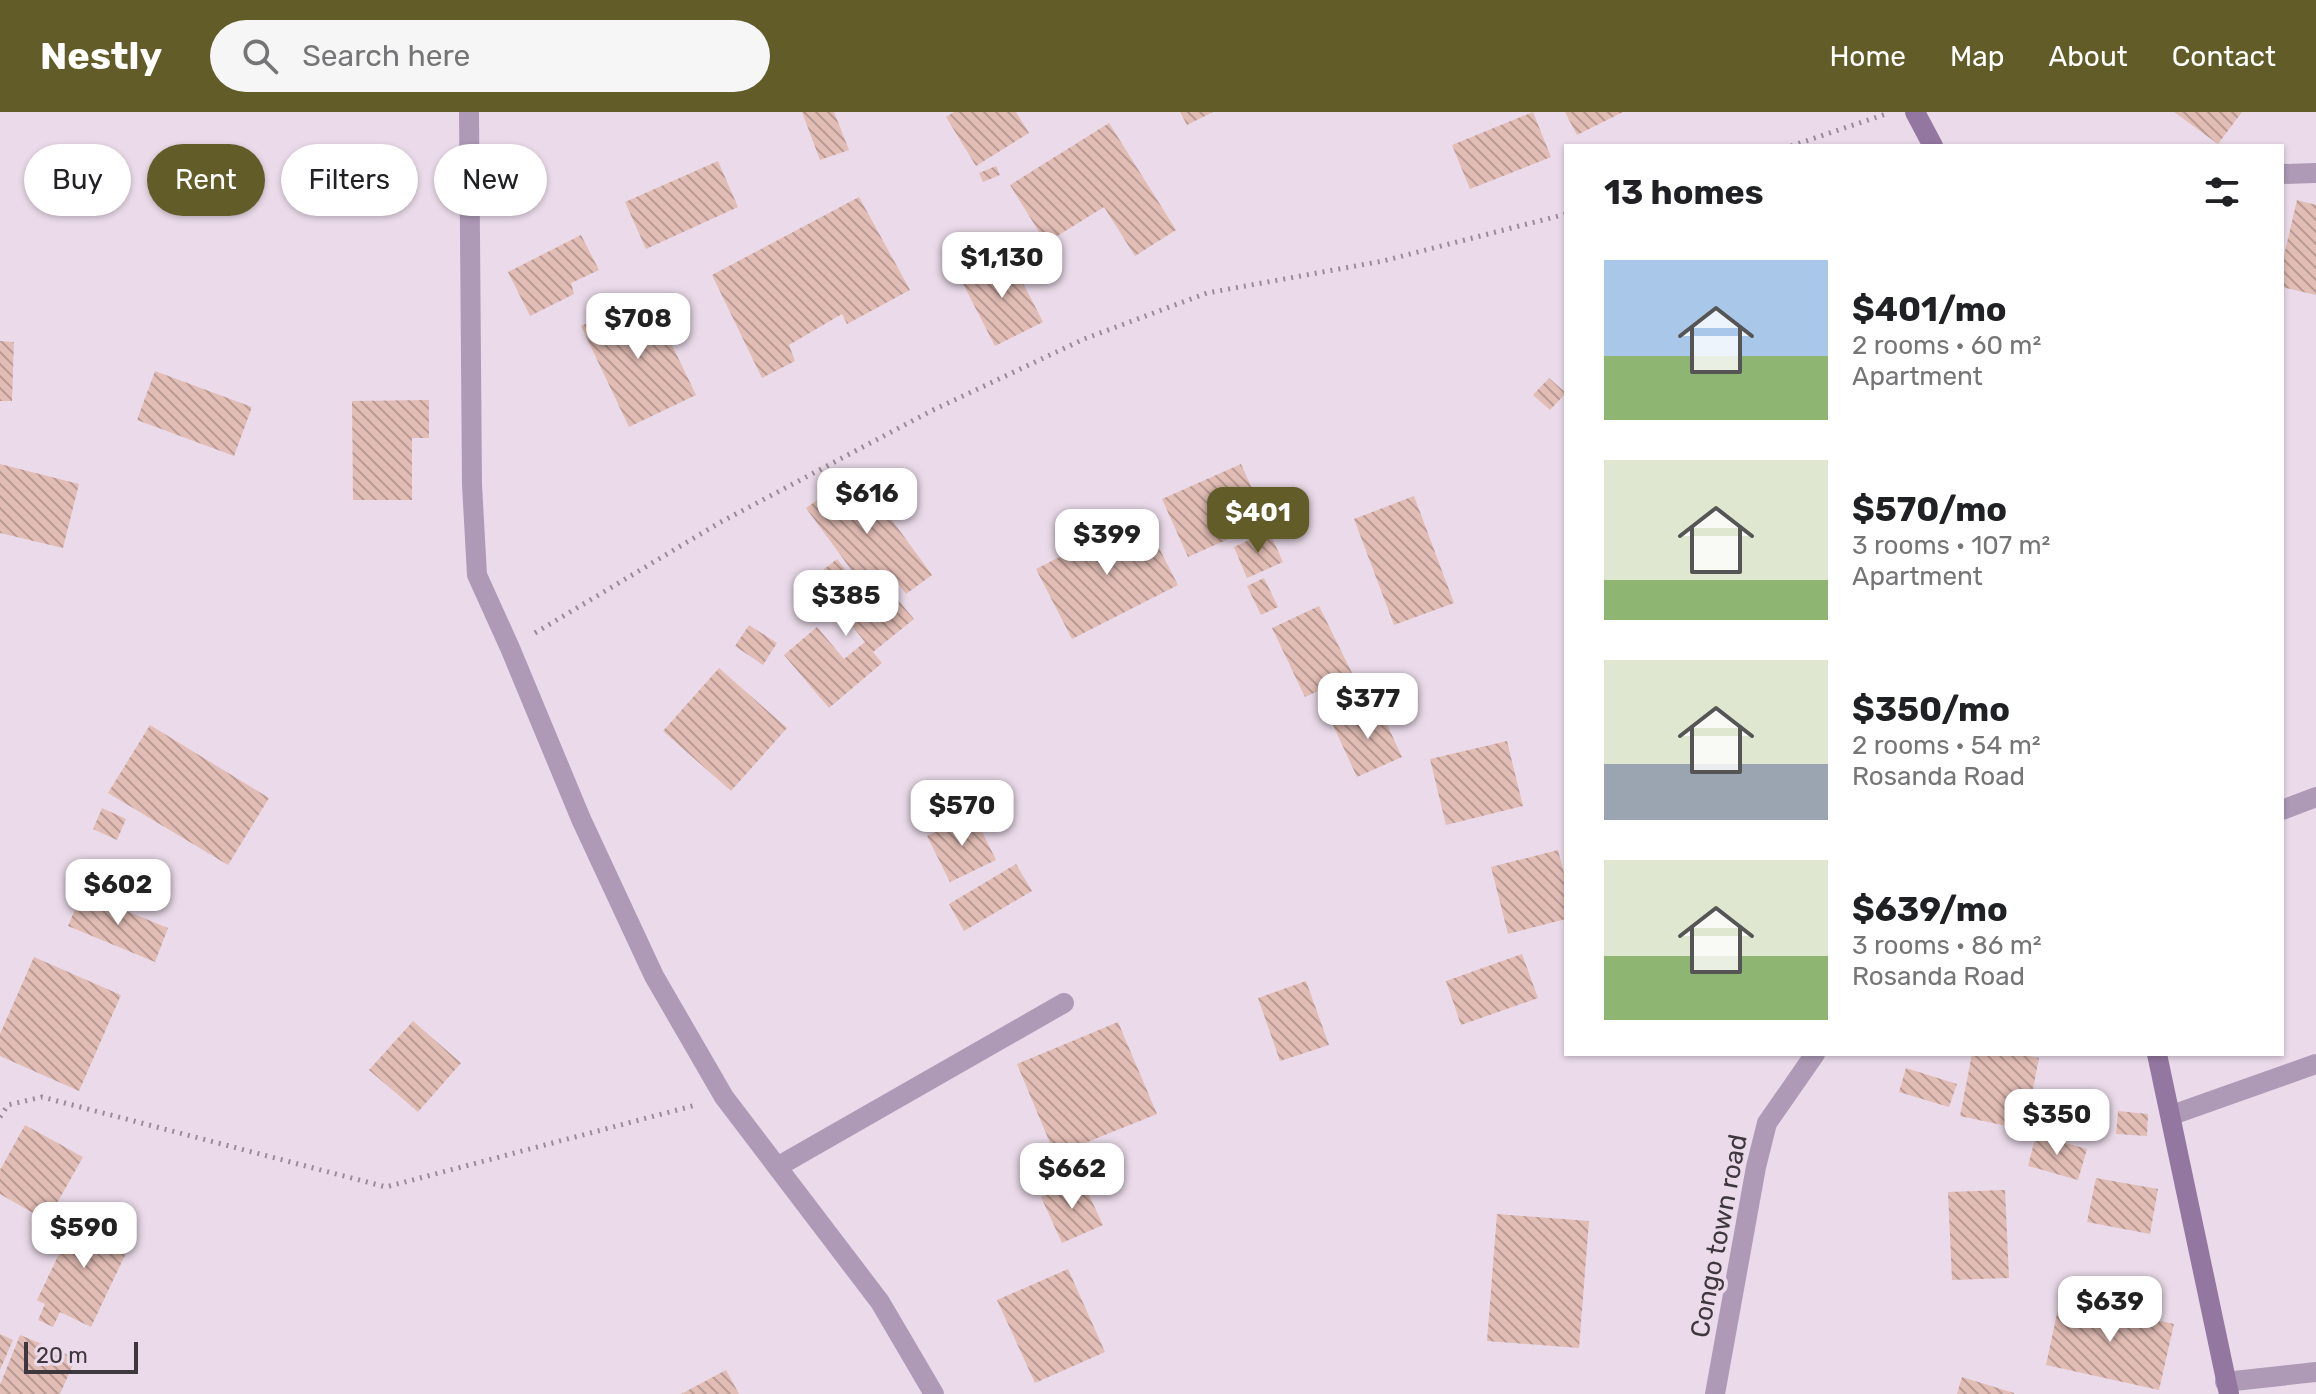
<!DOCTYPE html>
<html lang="en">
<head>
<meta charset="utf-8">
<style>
	:root { --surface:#fff; --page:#f6f6f6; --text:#202124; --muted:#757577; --accent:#625c28 }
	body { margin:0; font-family:Rubik,sans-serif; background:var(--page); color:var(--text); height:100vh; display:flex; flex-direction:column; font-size:30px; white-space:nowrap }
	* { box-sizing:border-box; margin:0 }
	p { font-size:26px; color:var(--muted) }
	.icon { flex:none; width:44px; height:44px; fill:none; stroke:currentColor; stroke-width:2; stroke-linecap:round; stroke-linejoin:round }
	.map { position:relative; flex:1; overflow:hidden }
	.panel { position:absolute; left:1564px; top:32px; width:720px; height:912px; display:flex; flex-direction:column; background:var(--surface); border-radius:0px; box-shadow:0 2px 6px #0004 }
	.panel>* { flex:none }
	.hud { position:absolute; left:24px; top:32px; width:760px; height:72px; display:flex; gap:16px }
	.scale { position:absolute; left:24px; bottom:20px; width:114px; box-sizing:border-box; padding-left:8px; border:4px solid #3e373d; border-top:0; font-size:22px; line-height:28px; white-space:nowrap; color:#3e373d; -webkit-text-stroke:6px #ebdbea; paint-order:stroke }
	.price { position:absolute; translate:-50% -68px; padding:0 18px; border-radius:16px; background:#fff; color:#222; font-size:26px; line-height:52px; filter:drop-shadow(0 2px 4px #0008) }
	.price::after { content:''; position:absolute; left:50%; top:48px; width:24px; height:18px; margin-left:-12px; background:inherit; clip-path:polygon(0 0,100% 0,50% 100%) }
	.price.active { background:var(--accent); color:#fff }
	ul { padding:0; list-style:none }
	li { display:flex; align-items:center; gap:24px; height:200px; padding:0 40px }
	li span { display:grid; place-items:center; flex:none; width:224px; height:160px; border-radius:0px; color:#555 }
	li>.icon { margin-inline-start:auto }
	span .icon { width:96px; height:96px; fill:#fffc; stroke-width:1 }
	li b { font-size:34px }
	h2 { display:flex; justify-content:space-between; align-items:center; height:96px; padding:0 40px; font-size:34px }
	.tag { padding:0 28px; border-radius:36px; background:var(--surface); box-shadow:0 2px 6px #0004; font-size:28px; line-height:72px }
	.tag.active { background:var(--accent); color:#fff }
	header { display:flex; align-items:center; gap:48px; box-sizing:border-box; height:112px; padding:0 40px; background:var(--accent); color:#fff }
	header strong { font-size:38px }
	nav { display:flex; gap:44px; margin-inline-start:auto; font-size:28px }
	.search { width:560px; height:72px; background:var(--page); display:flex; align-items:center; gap:20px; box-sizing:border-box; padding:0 28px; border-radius:44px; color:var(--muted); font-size:30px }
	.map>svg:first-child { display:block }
	.building { fill:url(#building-back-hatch) }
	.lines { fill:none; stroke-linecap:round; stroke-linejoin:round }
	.path { stroke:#988c97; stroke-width:5; stroke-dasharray:2 6; stroke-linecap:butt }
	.street { stroke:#ae9ab7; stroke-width:20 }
	.secondary { stroke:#9477a1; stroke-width:20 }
	.labels { text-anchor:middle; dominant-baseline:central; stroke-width:8; stroke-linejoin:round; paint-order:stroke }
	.street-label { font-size:26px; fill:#3e373d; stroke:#ebdbea }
</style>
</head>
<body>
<header>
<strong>Nestly</strong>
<div class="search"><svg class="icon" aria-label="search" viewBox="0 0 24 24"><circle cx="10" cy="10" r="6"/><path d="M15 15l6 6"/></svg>Search here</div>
<nav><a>Home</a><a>Map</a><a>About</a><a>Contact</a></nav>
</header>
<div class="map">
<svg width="2316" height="1282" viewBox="0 0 2316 1282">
	<defs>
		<pattern id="building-back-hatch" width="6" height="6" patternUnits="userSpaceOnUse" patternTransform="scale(2)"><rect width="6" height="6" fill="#e2bdb5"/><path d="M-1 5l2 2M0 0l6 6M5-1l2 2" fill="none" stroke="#b99a94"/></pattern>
	</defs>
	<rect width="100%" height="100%" fill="#ebdbea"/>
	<path class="building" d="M 802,0 L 834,0 L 849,38 L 820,48 Z
		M 954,0 L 1016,0 L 1029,21 L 976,54 L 946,5 Z
		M 1180,0 L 1213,0 L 1187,13 Z
		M 1533,0 L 1551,45 L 1470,77 L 1452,33 Z
		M 1565,0 L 1623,0 L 1577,23 Z
		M 2174,0 L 2242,0 L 2218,32 Z
		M 1109,11 L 1176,118 L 1135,144 L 1104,95 L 1046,131 L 1010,73 Z
		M 718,49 L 738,95 L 646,137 L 625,90 Z
		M 996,54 L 1000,63 L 983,70 L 979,61 Z
		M 859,85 L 910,178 L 847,212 L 842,202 L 789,233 L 795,249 L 762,266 L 712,163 Z
		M 2297,88 L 2316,93 L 2316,183 L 2282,175 L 2282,152 Z
		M 581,123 L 599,158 L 571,171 L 574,182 L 530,204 L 508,160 Z
		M 1008,142 L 1043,210 L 995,234 L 960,166 Z
		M 648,183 L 696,283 L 629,315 L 581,214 Z
		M 0,229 L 14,230 L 12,289 L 0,289 Z
		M 155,259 L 252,295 L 234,344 L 137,308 Z
		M 1549,266 L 1566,281 L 1550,298 L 1533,283 Z
		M 429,288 L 429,326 L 412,326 L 412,388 L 353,388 L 352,289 Z
		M 0,352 L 79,372 L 63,436 L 0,421 Z
		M 1241,352 L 1267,410 L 1188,445 L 1162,387 Z
		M 857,360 L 932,463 L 906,482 L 890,461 L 866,478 L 806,396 Z
		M 1414,384 L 1454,491 L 1394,513 L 1354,407 Z
		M 1142,403 L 1178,473 L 1072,527 L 1036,457 Z
		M 1269,419 L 1283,450 L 1247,466 L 1234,435 Z
		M 837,447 L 881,502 L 898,488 L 914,507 L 873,540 L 882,551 L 829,596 L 784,543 L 817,515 L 844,547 L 865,530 L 813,466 Z
		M 1264,466 L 1278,495 L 1261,503 L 1247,474 Z
		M 1319,494 L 1353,563 L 1305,585 L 1272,516 Z
		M 749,513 L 777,531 L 763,553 L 735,534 Z
		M 719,556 L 787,616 L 731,679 L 663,619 Z
		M 1378,593 L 1402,645 L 1357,665 L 1333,613 Z
		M 150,613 L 269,686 L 228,753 L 108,681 Z
		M 1507,629 L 1523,694 L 1446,713 L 1430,647 Z
		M 102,696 L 126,707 L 117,728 L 93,717 Z
		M 973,701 L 996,748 L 950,770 L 927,724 Z
		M 1558,738 L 1566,769 L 1566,807 L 1508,822 L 1491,755 Z
		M 1016,752 L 1032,779 L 964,819 L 949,792 Z
		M 82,781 L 168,816 L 155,850 L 68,814 Z
		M 1522,842 L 1538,886 L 1461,913 L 1446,869 Z
		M 34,845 L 121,883 L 79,979 L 0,944 L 0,922 Z
		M 1306,869 L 1329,933 L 1280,949 L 1258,886 Z
		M 413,909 L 461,951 L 418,1000 L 369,958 Z
		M 1118,910 L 1157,1002 L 1055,1043 L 1017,952 Z
		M 1972,942 L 2018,942 L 2039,946 L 2025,1018 L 1960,1004 Z
		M 1906,956 L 1957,972 L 1949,995 L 1899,980 Z
		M 2118,999 L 2148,1002 L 2147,1024 L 2116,1022 Z
		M 25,1013 L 83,1045 L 47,1109 L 0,1082 L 0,1058 Z
		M 2036,1023 L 2087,1037 L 2078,1068 L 2028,1054 Z
		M 1081,1066 L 1103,1113 L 1062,1131 L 1041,1085 Z
		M 2096,1066 L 2158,1077 L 2150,1122 L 2087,1110 Z
		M 2005,1078 L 2009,1166 L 1952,1168 L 1948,1080 Z
		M 81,1096 L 135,1122 L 91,1215 L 60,1200 L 53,1215 L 38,1208 L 45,1192 L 37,1188 Z
		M 1497,1102 L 1589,1109 L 1579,1236 L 1487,1229 Z
		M 1068,1157 L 1105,1240 L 1035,1271 L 997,1188 Z
		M 2060,1187 L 2174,1212 L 2159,1278 L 2046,1253 Z
		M 0,1222 L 13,1228 L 0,1258 Z
		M 20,1223 L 76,1246 L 60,1282 L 0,1282 L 0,1273 Z
		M 726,1258 L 739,1282 L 681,1282 Z
		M 1962,1265 L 2014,1281 L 2014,1282 L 1957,1282 Z"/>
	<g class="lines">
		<path class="path" d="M 1791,34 L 1889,1
			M 535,521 L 719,411 L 931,299 L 1084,227 L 1207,181 L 1383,149 L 1566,102
			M 0,1005 L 8,993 L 42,985 L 386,1075 L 696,993"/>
		<path class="street" d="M 469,0 L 472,373 L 477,463 L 510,536 L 581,707 L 654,864 L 724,985 L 880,1190 L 934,1282
			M 2282,62 L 2316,61
			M 2282,698 L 2316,685
			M 2172,1003 L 2316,952
			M 777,1055 L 1064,891
			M 2225,1270 L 2316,1260
			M 1715,1282 L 1756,1055 L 1767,1011 L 1815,942"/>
		<path class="secondary" d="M 1915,0 L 1933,34
			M 2157,942 L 2229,1282"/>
	</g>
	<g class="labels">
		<g class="street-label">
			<text transform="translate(1719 1124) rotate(-79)">Congo town road</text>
		</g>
	</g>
</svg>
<div class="scale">20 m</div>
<b class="price" style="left:1002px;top:188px">$1,130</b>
<b class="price" style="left:638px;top:249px">$708</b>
<b class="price" style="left:867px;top:424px">$616</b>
<b class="price active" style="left:1258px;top:443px">$401</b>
<b class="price" style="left:1107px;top:465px">$399</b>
<b class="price" style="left:846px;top:526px">$385</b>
<b class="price" style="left:1368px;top:629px">$377</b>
<b class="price" style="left:962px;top:736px">$570</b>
<b class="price" style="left:118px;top:815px">$602</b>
<b class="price" style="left:2057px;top:1045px">$350</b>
<b class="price" style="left:1072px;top:1099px">$662</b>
<b class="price" style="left:84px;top:1158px">$590</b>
<b class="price" style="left:2110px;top:1232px">$639</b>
<div class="hud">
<a class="tag">Buy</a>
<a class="tag active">Rent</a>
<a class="tag">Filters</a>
<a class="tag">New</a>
</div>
<section class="panel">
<h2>13 homes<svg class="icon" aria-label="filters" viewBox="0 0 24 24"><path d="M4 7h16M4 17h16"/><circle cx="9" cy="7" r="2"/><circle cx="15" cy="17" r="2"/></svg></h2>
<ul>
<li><span style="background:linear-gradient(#a9c7e8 60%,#8fb573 0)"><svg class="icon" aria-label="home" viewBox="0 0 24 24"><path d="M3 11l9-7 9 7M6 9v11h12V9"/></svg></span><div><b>$401/mo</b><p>2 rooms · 60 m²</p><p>Apartment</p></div></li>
<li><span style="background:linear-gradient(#dfe7d0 75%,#8fb573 0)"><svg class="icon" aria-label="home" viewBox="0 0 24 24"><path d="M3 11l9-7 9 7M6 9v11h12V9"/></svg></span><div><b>$570/mo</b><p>3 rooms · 107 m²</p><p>Apartment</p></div></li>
<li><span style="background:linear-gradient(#dfe7d0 65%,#9aa5b1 0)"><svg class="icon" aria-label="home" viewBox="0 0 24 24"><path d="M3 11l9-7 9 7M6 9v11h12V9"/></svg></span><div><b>$350/mo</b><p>2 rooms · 54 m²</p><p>Rosanda Road</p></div></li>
<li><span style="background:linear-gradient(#dfe7d0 60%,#8fb573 0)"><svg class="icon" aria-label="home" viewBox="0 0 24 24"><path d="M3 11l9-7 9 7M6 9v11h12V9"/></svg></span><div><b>$639/mo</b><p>3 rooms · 86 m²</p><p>Rosanda Road</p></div></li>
</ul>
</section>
</div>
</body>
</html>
